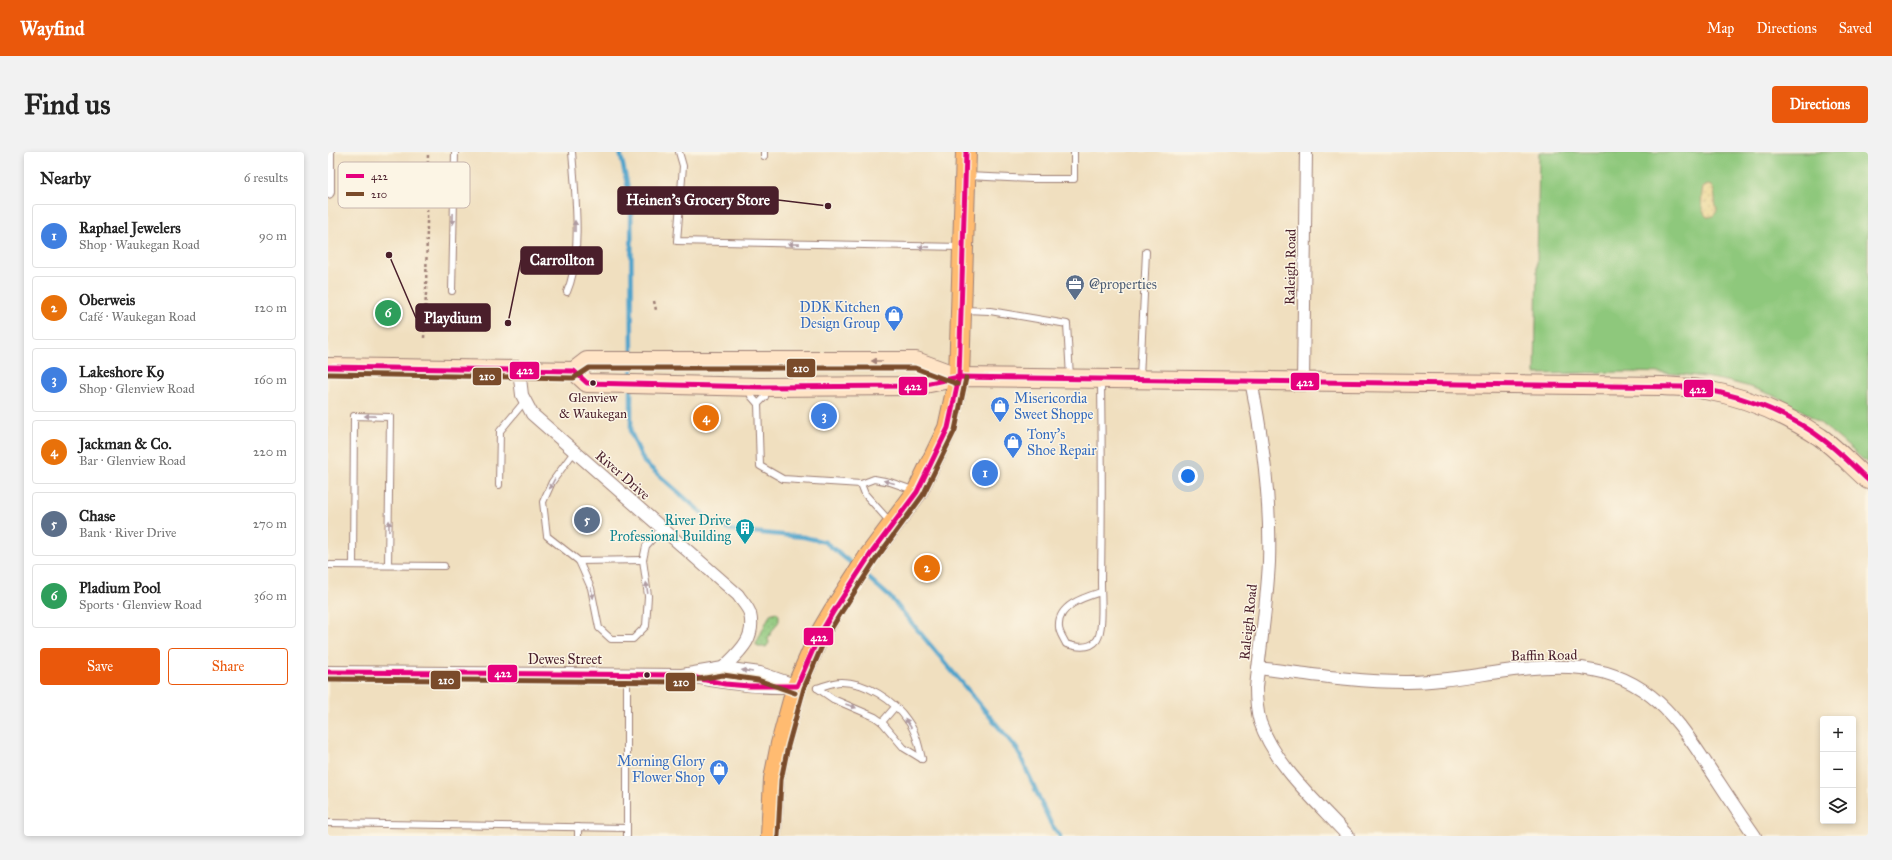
<!DOCTYPE html>
<meta charset="utf-8">
<style>
:root{--surface:#fff;--page:#f2f2f2;--text:#222;--muted:#767676;--line:#e0e0e0;--accent:#ea580c}
body{margin:0;font-family:"IM FELL Great Primer",serif;background:var(--page);color:var(--text)}
.controls{position:absolute;right:12px;bottom:12px;display:grid;overflow:hidden;border-radius:4px;box-shadow:0 2px 6px #0003}
.controls button{width:36px;height:36px;display:grid;place-items:center;padding:0;border:0;border-bottom:1px solid var(--line);background:var(--surface);color:var(--text);font:20px sans-serif}
.you{position:absolute;left:860px;top:324px;width:14px;height:14px;margin:-10px;border:3px solid #fff;border-radius:50%;background:#1a73e8;box-shadow:0 0 0 6px #1a73e833}
.badge{display:grid;place-items:center;width:26px;height:26px;border-radius:50%;background:var(--accent);color:#fff;font-size:13px;font-weight:700}
.pin{position:absolute;translate:-50% -50%;border:2px solid #fff;box-shadow:0 1px 4px #0006}
.list{margin:0;padding:0;list-style:none}
h2{display:flex;justify-content:space-between;align-items:center;height:52px;margin:0;padding:0 16px;font-size:17px}
h2 small{font-size:13px;font-weight:400;color:var(--muted)}
.list li{display:grid;grid-template-columns:26px 1fr auto;gap:12px;align-items:center;box-sizing:border-box;height:64px;margin:0 8px 8px;padding:0 8px;border:1px solid var(--line);border-radius:4px}
.list b{display:block;font-size:15px;white-space:nowrap}
.list p{margin:0;font-size:13px;white-space:nowrap;color:var(--muted)}
.list em{font-size:13px;font-style:normal;color:var(--muted)}
.actions{display:flex;gap:8px;padding:12px 16px}
.actions a{flex:1;padding:9px 0;border:1px solid var(--accent);border-radius:4px;text-align:center;font-size:14px;color:var(--accent)}
.actions .main{background:var(--accent);color:#fff}
.icon{flex:none;width:22px;height:22px;fill:none;stroke:currentColor;stroke-width:2;stroke-linecap:round;stroke-linejoin:round}
.map{position:relative;flex:none;width:1540px;height:684px;overflow:hidden;border-radius:4px}
header{display:flex;align-items:center;gap:24px;box-sizing:border-box;height:56px;padding:0 20px;background:var(--accent);color:#fff}
header strong{font-size:19px}
nav{display:flex;gap:22px;margin-inline-start:auto;font-size:14px}
.intro{display:flex;align-items:center;justify-content:space-between;box-sizing:border-box;height:96px;padding:0 24px}
h1{margin:0;font-size:28px}
.button{padding:10px 18px;border-radius:4px;background:var(--accent);color:#fff;font-size:14px;font-weight:700}
main{display:flex;gap:24px;padding:0 24px}
aside{flex:1;background:var(--surface);border-radius:4px;box-shadow:0 2px 6px #0003}
.map>svg:first-child{display:block}
.grass{fill:#8ec87c;stroke:#6c7454}
.sand{fill:url(#sand-dots);stroke:#9c7c64}
.garden{fill:url(#garden-dots);stroke:#6c7454}
.lines{fill:none;stroke-linecap:round;stroke-linejoin:round}
.stream{stroke:#50a3cb;stroke-width:4.5}
.service-casing{stroke:#9d7f75;stroke-width:8}
.minor-casing{stroke:#9d7f75;stroke-width:14}
.secondary-casing{stroke:#9d7f75;stroke-width:20}
.primary-casing{stroke:#9d7f75;stroke-width:22}
.path{stroke:#9d7f75;stroke-width:2.5;stroke-dasharray:3 3;stroke-linecap:butt}
.service{stroke:#fff;stroke-width:6}
.minor{stroke:#fff;stroke-width:12}
.secondary{stroke:#ffe4c6;stroke-width:18}
.primary{stroke:#ffbb71;stroke-width:20}
.bus-1-casing{stroke:#fcf5e5;stroke-width:8}
.bus-2-casing{stroke:#fcf5e5;stroke-width:8}
.bus-1{stroke:#e5007d;stroke-width:5}
.bus-2{stroke:#7a4b2a;stroke-width:5}
.oneway{fill:#ae9aa0}
.oneway2{fill:#a48278}
.bus-dot{fill:#4a1f2b;stroke:#fcf5e5;stroke-width:1.5}
.labels{text-anchor:middle;stroke-width:3;stroke-linejoin:round;paint-order:stroke}
.bus-label{font-size:13px;fill:#4a1f2b;stroke:#fcf5e5}
.street-label{font-size:14px;fill:#4a1f2b;stroke:#fcf5e5}
.service-label{font-size:14px;fill:#4e5e75;stroke:#fcf5e5;text-anchor:start}
.shop-label{font-size:14px;fill:#366cbe;stroke:#fcf5e5;text-anchor:end}
.culture-label{font-size:14px;fill:#0d838f;stroke:#fcf5e5;text-anchor:end}
.key{fill:#fcf5e5;stroke:#c7b5ad;stroke-width:1}
.key-label{font-size:11px;fill:#4a1f2b}
.leader{fill:none;stroke:#4a1f2b;stroke-width:1.5}
.callout-dot{fill:#4a1f2b;stroke:#fcf5e5;stroke-width:1.5}
.callout{fill:#4a1f2b;stroke:#4a1f2b;stroke-width:1.5}
.callout-label{font-size:15px;text-anchor:middle;font-weight:bold;fill:#fff}
.line-badge{stroke:#fcf5e5;stroke-width:1.5}
.badge-label{font-size:11px;text-anchor:middle;font-weight:bold;fill:#fff}
</style>
<header>
<strong>Wayfind</strong>
<nav><a>Map</a><a>Directions</a><a>Saved</a></nav>
</header>
<div class="intro"><h1>Find us</h1><a class="button">Directions</a></div>
<main>
<aside>
<h2>Nearby<small>6 results</small></h2>
<ul class="list">
<li><span class="badge" style="background:#3f7fe0">1</span><div><b>Raphael Jewelers</b><p>Shop · Waukegan Road</p></div><em>90 m</em></li>
<li><span class="badge" style="background:#e8710a">2</span><div><b>Oberweis</b><p>Café · Waukegan Road</p></div><em>120 m</em></li>
<li><span class="badge" style="background:#3f7fe0">3</span><div><b>Lakeshore K9</b><p>Shop · Glenview Road</p></div><em>160 m</em></li>
<li><span class="badge" style="background:#e8710a">4</span><div><b>Jackman &amp; Co.</b><p>Bar · Glenview Road</p></div><em>220 m</em></li>
<li><span class="badge" style="background:#5c6f8a">5</span><div><b>Chase</b><p>Bank · River Drive</p></div><em>270 m</em></li>
<li><span class="badge" style="background:#2e9e5b">6</span><div><b>Pladium Pool</b><p>Sports · Glenview Road</p></div><em>360 m</em></li>
</ul>
<div class="actions"><a class="main">Save</a><a>Share</a></div>
</aside>
<div class="map">
<svg width="1540" height="684" viewBox="0 0 1540 684">
<defs>
<pattern id="sand-dots" width="8" height="8" patternUnits="userSpaceOnUse"><rect width="8" height="8" fill="#eeda9e"/><path d="M2 2h.1M6 6h.1" fill="none" stroke="#cebb88" stroke-width="1.8" stroke-linecap="round"/></pattern>
<pattern id="garden-dots" width="8" height="8" patternUnits="userSpaceOnUse"><rect width="8" height="8" fill="#8ec87c"/><path d="M2 2h.1M6 6h.1" fill="none" stroke="#7cab6b" stroke-width="1.8" stroke-linecap="round"/></pattern>
</defs>
<rect width="100%" height="100%" fill="#fcf5e5"/>
<filter id="ink" filterUnits="userSpaceOnUse"><feTurbulence type="fractalNoise" baseFrequency=".025" numOctaves="2"/><feDisplacementMap in="SourceGraphic" scale="8" xChannelSelector="R" yChannelSelector="G"/><feConvolveMatrix kernelMatrix="1 2 1 2 8 2 1 2 1" color-interpolation-filters="sRGB"/></filter>
<filter id="wash" filterUnits="userSpaceOnUse"><feTurbulence type="fractalNoise" baseFrequency=".012" numOctaves="4" result="noise"/><feDisplacementMap in="SourceGraphic" scale="16" xChannelSelector="R" yChannelSelector="G"/><feGaussianBlur stdDeviation="0.9" result="paint"/><feColorMatrix in="noise" values="0 0 0 0 0 0 0 0 0 0 0 0 0 0 0 0 0 1.4 0 .05"/><feComposite in="paint" operator="in"/></filter>
<g filter="url(#wash)">
<rect width="100%" height="100%" fill="#f0dfbf"/>
<path class="grass" d="M1211,0H1540V312C1515,290 1491,267 1461,251C1385,211 1290,221 1207,222Z"/>
<path class="sand" d="M1379,33L1383,34C1388,39 1386,50 1389,58C1387,63 1385,65 1379,65C1372,59 1373,44 1375,35Z"/>
<polygon class="garden" points="448,460 451,463 451,469 440,486 441,491 438,495 430,495 428,492 442,462"/>
<g class="lines">
<g class="stream">
<polyline points="292,0 303,49 304,205"/>
<polyline points="303,229 304,213"/>
<polyline points="303,237 303,281 316,310 384,370 402,378 476,385 497,390 528,415"/>
<polyline points="535,421 563,446 689,597 723,672 732,684"/>
</g>
</g>
</g>
<g filter="url(#ink)">
<g class="lines">
<g class="service-casing">
<g id="service">
<polyline points="351,0 355,14 349,89 632,95"/>
<polyline points="436,0 436,4"/>
<polyline points="639,24 703,27 746,27 746,0"/>
<polyline points="124,139 127,0"/>
<path d="M239,140C255,103 247,39 244,0"/>
<polyline points="636,158 662,159 739,172 742,225"/>
<polyline points="812,226 818,100"/>
<polyline points="423,236 423,244 430,252 432,314 455,327 533,332 546,327 562,330 585,338"/>
<polyline points="430,252 437,245 437,236"/>
<polyline points="246,300 224,330 215,350 219,384 251,409 263,436 271,476 283,487 305,487 318,474 320,444 315,408 318,394 333,377"/>
<polyline points="533,332 537,342 563,371"/>
<polyline points="171,333 172,279 197,249"/>
<polyline points="251,409 315,408"/>
<polyline points="0,413 116,414"/>
<polyline points="25,413 26,264 62,265 60,413"/>
<path d="M773,440C757,445 729,453 731,475C731,481 736,487 738,492C748,495 762,498 769,488C776,478 773,443 773,430C774,363 774,296 773,229"/>
<path d="M489,536C496,534 505,530 513,530C538,530 566,548 580,569C588,580 591,594 594,607"/>
<polyline points="489,536 505,547 547,565 554,570 576,596 594,607"/>
<polyline points="554,570 567,555"/>
<polyline points="0,671 299,676"/>
<polyline points="250,684 250,675"/>
<polyline points="299,684 299,522"/>
</g>
</g>
<g class="minor-casing">
<g id="minor">
<polyline points="0,40 0,0"/>
<path d="M191,218L194,243L204,262L410,443C413,448 421,456 422,462C428,487 411,500 395,516"/>
<path d="M923,229C935,288 943,349 941,410C939,452 932,495 928,536C928,548 929,559 932,570C948,615 989,650 1020,684"/>
<polyline points="975,230 978,0"/>
<path d="M930,516C979,522 1028,530 1077,530C1158,531 1251,487 1323,544C1346,562 1362,587 1378,611C1394,635 1410,660 1427,684"/>
<polyline points="0,520 354,523 395,516 432,521 469,534"/>
<path d="M361,524C395,531 427,536 461,535"/>
</g>
</g>
<g class="secondary-casing">
<g id="secondary">
<polyline points="0,215 246,219 259,209 588,209 631,225"/>
<path d="M246,219L259,231L433,235L587,234L631,225L1335,234C1349,235 1364,235 1377,238C1419,245 1457,262 1492,285C1509,297 1524,314 1540,328"/>
</g>
</g>
<g class="primary-casing">
<polyline id="primary" points="443,684 446,627 453,592 469,534 491,484 505,460 542,403 589,340 620,276 631,225 638,0"/>
</g>
<g class="path">
<polyline points="326,149 328,158"/>
<polyline points="96,186 98,141 100,0"/>
</g>
<use href="#service" class="service"/>
<use href="#minor" class="minor"/>
<use href="#secondary" class="secondary"/>
<use href="#primary" class="primary"/>
<g class="bus-1-casing">
<g id="bus-1">
<path d="M0,215L246,219L259,231L433,235L587,234L631,225L1356,235C1405,239 1458,259 1497,289C1513,301 1526,315 1540,328"/>
<polyline points="0,520 354,523 397,532 421,534 469,534 491,484 505,460 542,403 589,340 620,276 631,225 638,0"/>
</g>
</g>
<g class="bus-2-casing">
<g id="bus-2">
<polyline points="0,222 246,226 261,216 587,216 629,232"/>
<polyline points="0,527 354,530 395,523 430,528 467,541"/>
<polyline points="450,684 453,628 460,594 476,536 497,487 511,464 548,407 595,343 627,278 638,226"/>
</g>
</g>
<use href="#bus-1" class="bus-1"/>
<use href="#bus-2" class="bus-2"/>
</g>
<defs><path id="oneway-solid" d="M-6-.8H1V-3.2L6.5 0L1 3.2V.8H-6Z"/></defs>
<g class="oneway">
<use href="#oneway-solid" transform="translate(125 67) rotate(91)"/>
<use href="#oneway-solid" transform="translate(247 74) rotate(-90)"/>
<use href="#oneway-solid" transform="translate(466 92) rotate(-179)"/>
<use href="#oneway-solid" transform="translate(596 95) rotate(-179)"/>
<use href="#oneway-solid" transform="translate(42 264) rotate(-179)"/>
<use href="#oneway-solid" transform="translate(561 330) rotate(-165)"/>
<use href="#oneway-solid" transform="translate(224 332) rotate(118)"/>
<use href="#oneway-solid" transform="translate(61 374) rotate(-89)"/>
<use href="#oneway-solid" transform="translate(319 436) rotate(-98)"/>
<use href="#oneway-solid" transform="translate(264 441) rotate(77)"/>
<use href="#oneway-solid" transform="translate(419 519) rotate(-171)"/>
<use href="#oneway-solid" transform="translate(523 554) rotate(20)"/>
<use href="#oneway-solid" transform="translate(580 571) rotate(-123)"/>
</g>
<use class="oneway2" href="#oneway-solid" transform="translate(549 209) rotate(180)"/>
</g>
<defs>
<g id="office-pin" transform="scale(1)"><path d="M0 17L-7.5 6A9.5 9.5 0 1 1 7.5 6Z" fill="#5c6f8a" stroke="#fcf5e5"/><path d="M-6-3h4V-5.5h4V-3h4V5H-6ZM-1-4.5V-3h2v-1.5ZM-6 0V1H6V0Z" fill="#fff"/></g>
<g id="shop-pin" transform="scale(1)"><path d="M0 17L-7.5 6A9.5 9.5 0 1 1 7.5 6Z" fill="#3f7fe0" stroke="#fcf5e5"/><path d="M-5-2.5h2.3a2.7 3.5 0 0 1 5.4 0H5L5.5 6h-11ZM-1.5-2.5h3a1.5 2.3 0 0 0-3 0Z" fill="#fff"/></g>
<g id="building-pin" transform="scale(1)"><path d="M0 17L-7.5 6A9.5 9.5 0 1 1 7.5 6Z" fill="#0f9aa8" stroke="#fcf5e5"/><path d="M-4-6H4V6H1V3H-1V6H-4ZM-2.5-4.3h1.7v1.8h-1.7ZM.8-4.3h1.7v1.8H.8ZM-2.5-1h1.7V.8h-1.7ZM.8-1h1.7V.8H.8Z" fill="#fff"/></g>
</defs>
<g fill-rule="evenodd">
<use href="#office-pin" x="747" y="132"/>
<use href="#shop-pin" x="566" y="163"/>
<use href="#shop-pin" x="672" y="254"/>
<use href="#shop-pin" x="685" y="290"/>
<use href="#building-pin" x="417" y="376"/>
<use href="#shop-pin" x="391" y="617"/>
</g>
<g class="bus-dot">
<circle cx="265" cy="231" r="3.5"/>
<circle cx="319" cy="523" r="3.5"/>
</g>
<g class="labels">
<g class="bus-label">
<text x="265" y="250">Glenview<tspan x="265" dy="16">&amp; Waukegan</tspan></text>
</g>
<g class="street-label">
<text transform="translate(962 115) rotate(-89)" y="5">Raleigh Road</text>
<text transform="translate(295 323) rotate(41)" y="5">River Drive</text>
<text transform="translate(920 470) rotate(-84)" y="5">Raleigh Road</text>
<text transform="translate(1216 503) rotate(-1)" y="5">Baffin Road</text>
<text x="237" y="512">Dewes Street</text>
</g>
<g class="service-label">
<text x="761" y="137">@properties</text>
</g>
<g class="shop-label">
<text x="552" y="160">DDK Kitchen<tspan x="552" dy="16">Design Group</tspan></text>
<text x="686" y="251" text-anchor="start">Misericordia<tspan x="686" dy="16">Sweet Shoppe</tspan></text>
<text x="699" y="287" text-anchor="start">Tony's<tspan x="699" dy="16">Shoe Repair</tspan></text>
<text x="377" y="614">Morning Glory<tspan x="377" dy="16">Flower Shop</tspan></text>
</g>
<g class="culture-label">
<text x="403" y="373">River Drive<tspan x="403" dy="16">Professional Building</tspan></text>
</g>
</g>
<rect x="10" y="10" width="132" height="46" rx="6" class="key"/>
<rect x="18" y="22" width="18" height="4" fill="#e5007d"/>
<rect x="18" y="40" width="18" height="4" fill="#7a4b2a"/>
<g class="key-label">
<text x="43" y="28">422</text>
<text x="43" y="46">210</text>
</g>
<path class="leader" d="M500 54L450 48M180 171L193 108M61 103L88 166"/>
<g class="callout-dot">
<circle cx="500" cy="54" r="4"/>
<circle cx="180" cy="171" r="4"/>
<circle cx="61" cy="103" r="4"/>
</g>
<g class="callout">
<rect x="290" y="35" width="160" height="27" rx="4"/>
<rect x="193" y="95" width="81" height="27" rx="4"/>
<rect x="88" y="152" width="74" height="27" rx="4"/>
</g>
<g class="callout-label">
<text x="370" y="53">Heinen's Grocery Store</text>
<text x="234" y="113">Carrollton</text>
<text x="125" y="171">Playdium</text>
</g>
<g class="line-badge">
<rect x="458" y="206" width="30" height="20" rx="4" fill="#7a4b2a"/>
<rect x="181" y="209" width="31" height="19" rx="4" fill="#e5007d"/>
<rect x="144" y="215" width="30" height="19" rx="4" fill="#7a4b2a"/>
<rect x="962" y="220" width="30" height="19" rx="4" fill="#e5007d"/>
<rect x="570" y="224" width="30" height="20" rx="4" fill="#e5007d"/>
<rect x="1355" y="227" width="31" height="19" rx="4" fill="#e5007d"/>
<rect x="475" y="475" width="31" height="19" rx="4" fill="#e5007d"/>
<rect x="159" y="512" width="31" height="19" rx="4" fill="#e5007d"/>
<rect x="102" y="518" width="31" height="20" rx="4" fill="#7a4b2a"/>
<rect x="337" y="520" width="31" height="20" rx="4" fill="#7a4b2a"/>
</g>
<g class="badge-label">
<text x="473" y="220">210</text>
<text x="197" y="222">422</text>
<text x="159" y="228">210</text>
<text x="977" y="234">422</text>
<text x="585" y="238">422</text>
<text x="1370" y="241">422</text>
<text x="491" y="489">422</text>
<text x="175" y="525">422</text>
<text x="118" y="532">210</text>
<text x="353" y="534">210</text>
</g>
</svg>
<div class="controls">
<button>+</button>
<button>−</button>
<button><svg class="icon" aria-label="layers" viewBox="0 0 24 24"><path d="M12 4l9 5-9 5-9-5zM3 14l9 5 9-5"/></svg></button>
</div>
<div class="you"></div>
<div class="pin badge" style="left:657px;top:321px;background:#3f7fe0">1</div>
<div class="pin badge" style="left:599px;top:416px;background:#e8710a">2</div>
<div class="pin badge" style="left:496px;top:264px;background:#3f7fe0">3</div>
<div class="pin badge" style="left:378px;top:266px;background:#e8710a">4</div>
<div class="pin badge" style="left:259px;top:368px;background:#5c6f8a">5</div>
<div class="pin badge" style="left:60px;top:161px;background:#2e9e5b">6</div>
</div>
</main>
